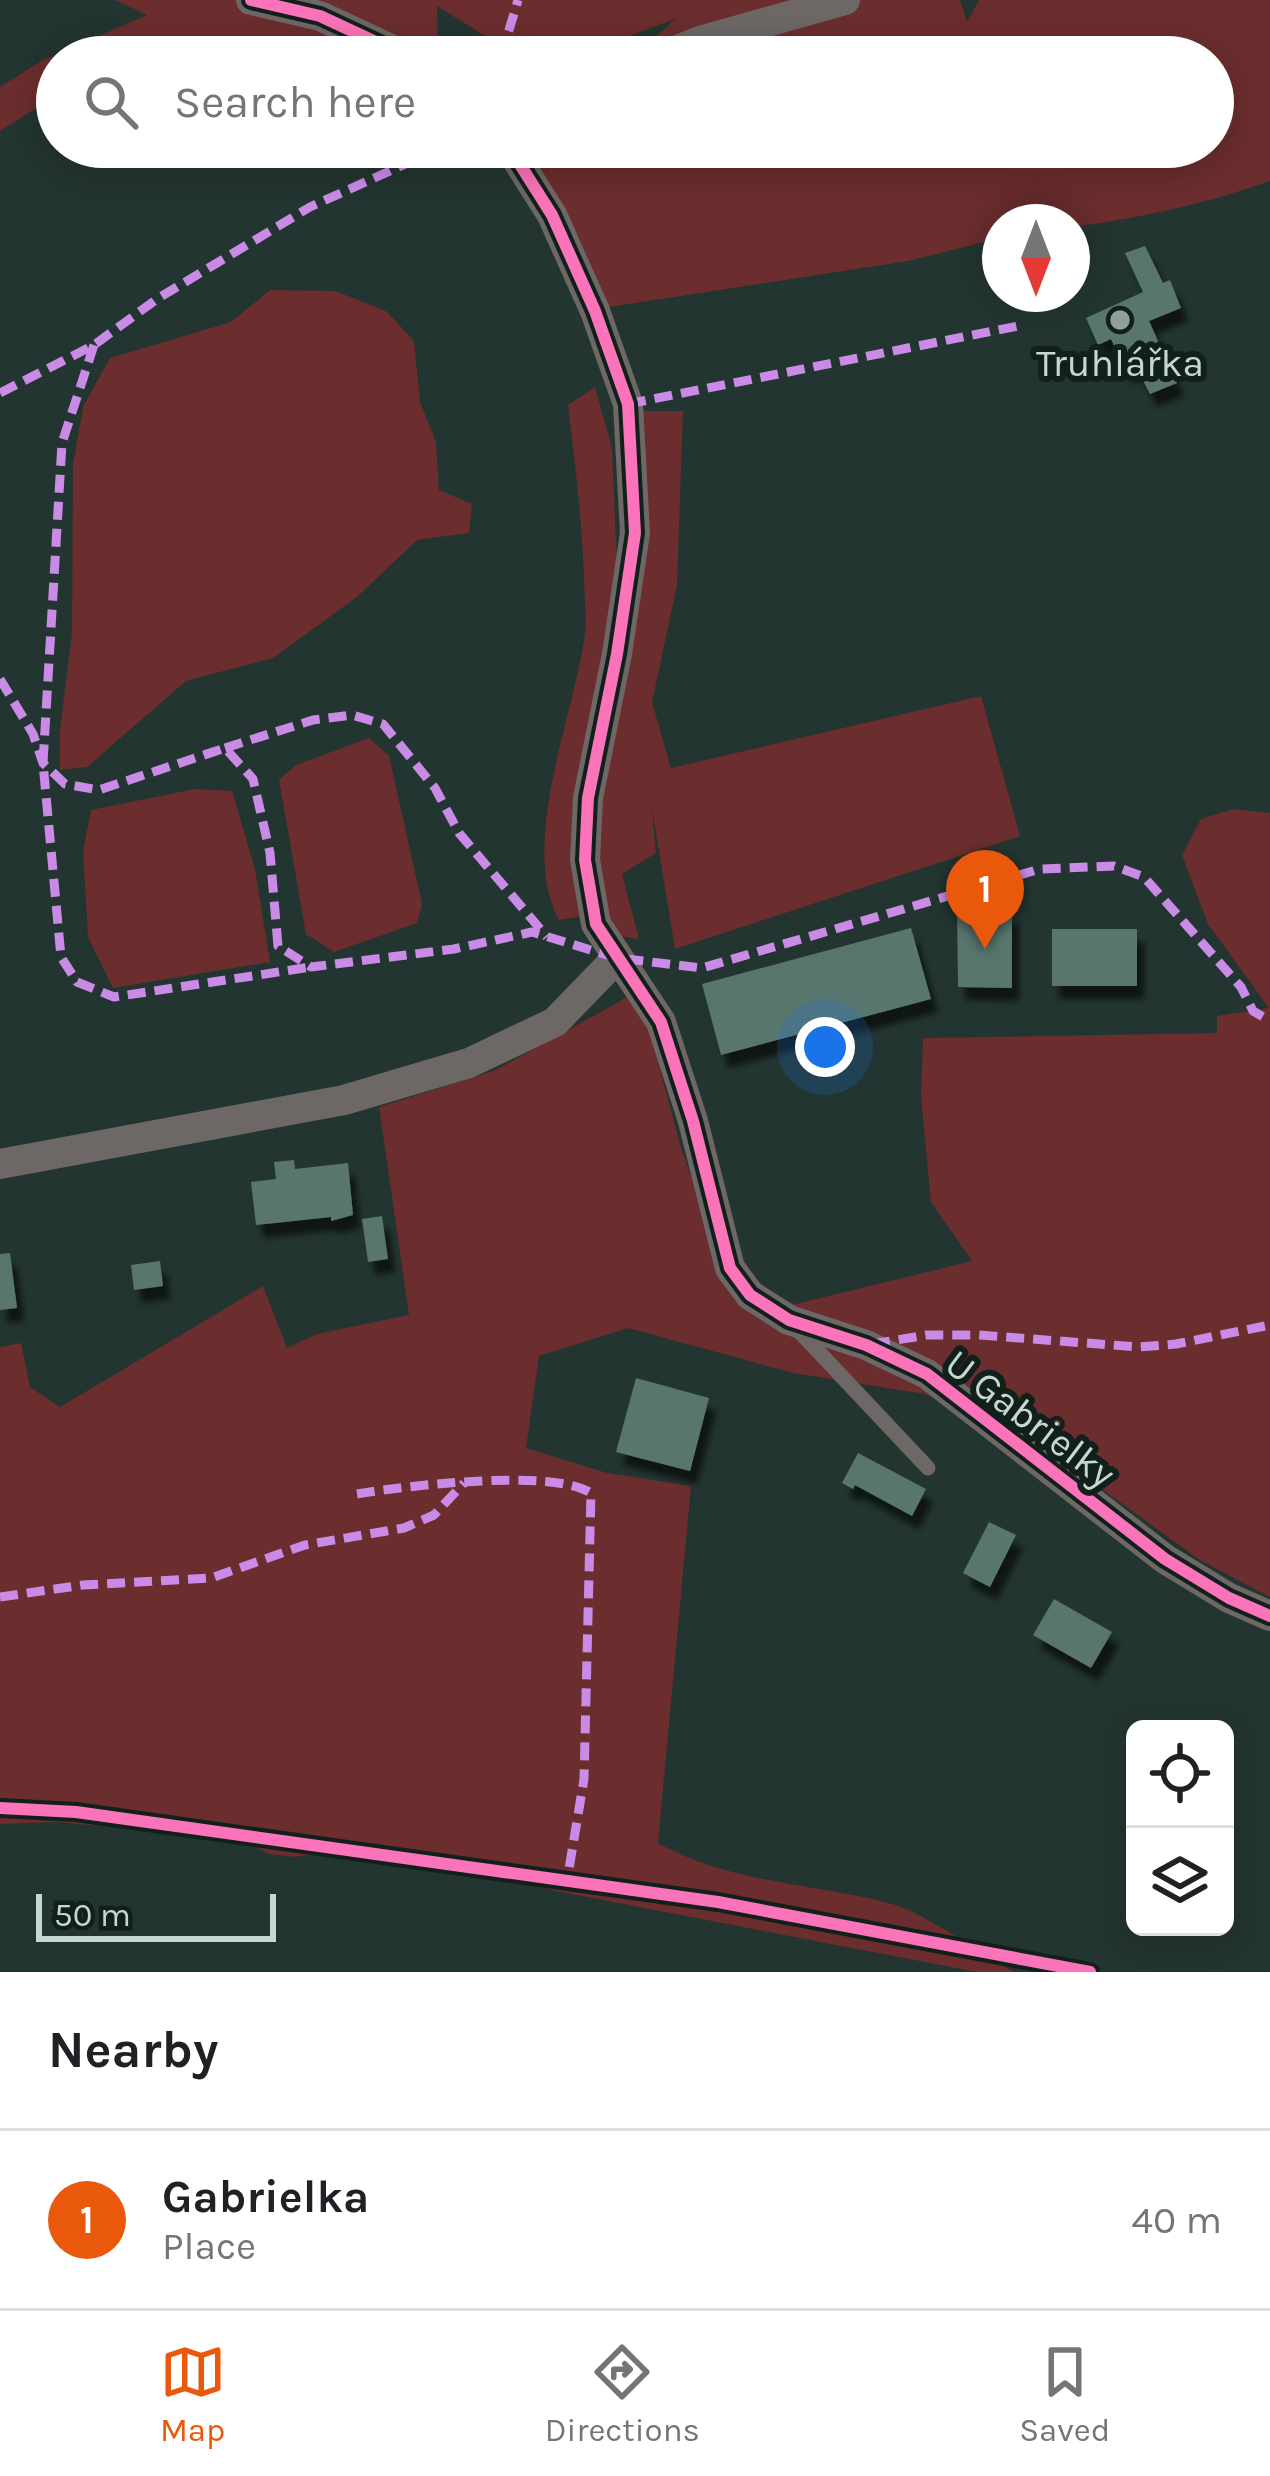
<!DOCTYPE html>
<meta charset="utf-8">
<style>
:root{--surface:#fff;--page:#f2f2f2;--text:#202124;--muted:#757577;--line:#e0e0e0;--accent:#ea580c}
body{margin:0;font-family:Karla,sans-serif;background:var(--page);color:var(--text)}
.controls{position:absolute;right:36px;bottom:36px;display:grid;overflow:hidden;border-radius:18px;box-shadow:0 6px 30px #0003}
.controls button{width:108px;height:108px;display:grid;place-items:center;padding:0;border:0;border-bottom:3px solid var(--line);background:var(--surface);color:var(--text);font:60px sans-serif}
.compass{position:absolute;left:982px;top:204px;width:108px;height:108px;border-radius:50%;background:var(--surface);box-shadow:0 6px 30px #0003;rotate:180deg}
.scale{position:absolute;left:36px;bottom:30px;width:240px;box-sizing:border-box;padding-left:12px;border:6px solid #c6d8d2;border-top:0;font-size:33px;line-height:42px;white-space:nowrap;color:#c6d8d2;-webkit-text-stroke:9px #12201c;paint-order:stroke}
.you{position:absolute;left:825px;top:1047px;width:42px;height:42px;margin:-30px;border:9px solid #fff;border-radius:50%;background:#1a73e8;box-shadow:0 0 0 18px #1a73e833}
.badge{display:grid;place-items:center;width:78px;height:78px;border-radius:50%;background:var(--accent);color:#fff;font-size:39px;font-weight:700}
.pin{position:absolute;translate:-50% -99px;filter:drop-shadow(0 3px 6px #0008)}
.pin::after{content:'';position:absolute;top:63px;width:42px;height:36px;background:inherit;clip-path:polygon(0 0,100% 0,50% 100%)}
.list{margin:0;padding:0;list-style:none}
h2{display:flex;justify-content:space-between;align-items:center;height:156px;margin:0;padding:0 48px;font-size:51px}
h2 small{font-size:39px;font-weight:400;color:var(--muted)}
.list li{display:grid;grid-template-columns:78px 1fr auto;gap:36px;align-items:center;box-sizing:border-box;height:180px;padding:0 48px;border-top:3px solid var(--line)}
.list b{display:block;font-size:45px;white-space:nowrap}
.list p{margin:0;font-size:39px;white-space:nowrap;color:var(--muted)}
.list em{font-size:39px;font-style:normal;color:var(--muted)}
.icon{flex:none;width:66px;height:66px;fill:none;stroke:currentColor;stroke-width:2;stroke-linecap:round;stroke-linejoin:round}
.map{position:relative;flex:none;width:1270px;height:1972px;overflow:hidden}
.search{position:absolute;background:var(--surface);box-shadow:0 6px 30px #0003;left:36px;right:36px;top:36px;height:132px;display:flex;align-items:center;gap:30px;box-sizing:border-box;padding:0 42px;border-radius:66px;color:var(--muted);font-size:45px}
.sheet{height:336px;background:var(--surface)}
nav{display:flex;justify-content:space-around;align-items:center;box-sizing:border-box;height:168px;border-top:3px solid var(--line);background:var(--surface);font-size:33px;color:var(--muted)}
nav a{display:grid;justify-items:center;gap:6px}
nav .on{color:var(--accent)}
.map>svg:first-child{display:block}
.green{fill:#6b2d2d}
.building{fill:#58766e;filter:url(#shadow)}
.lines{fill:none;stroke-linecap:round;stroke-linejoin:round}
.service{stroke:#6d6766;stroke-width:15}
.minor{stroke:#6d6766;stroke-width:30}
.quiet{stroke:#ca8be6;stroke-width:9;stroke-dasharray:18 9;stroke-linecap:butt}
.cycleway-casing{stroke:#12201c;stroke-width:20}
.cycleway{stroke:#fb73b8;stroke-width:12}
.poi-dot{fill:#8d9f99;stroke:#12201c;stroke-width:4.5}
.labels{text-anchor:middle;stroke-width:12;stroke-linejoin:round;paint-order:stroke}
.poi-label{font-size:39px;fill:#c6d8d2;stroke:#12201c}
.street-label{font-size:39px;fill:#c6d8d2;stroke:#12201c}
</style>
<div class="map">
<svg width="1270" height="1972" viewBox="0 0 1270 1972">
<defs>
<filter id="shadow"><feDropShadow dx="7" dy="13" stdDeviation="3" flood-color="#0009"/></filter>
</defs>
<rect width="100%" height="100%" fill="#233530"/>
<g class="green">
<path d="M115,0H960L967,22L979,0H1270V181C1205,204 1141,218 1072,227V222H1000V238L908,261L609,307L581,242L528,147H1213V57H634L675,19L596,48H504L437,6L438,39L427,57H335L157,44L124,57H57V95L0,131V87L43,60L147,15Z"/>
<polygon points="270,290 335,291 386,311 414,341 420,402 436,442 439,490 472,504 469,533 417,540 357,597 273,658 186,681 87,767 60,770 60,730 72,632 73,465 83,407 110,358 231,322"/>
<path d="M595,387L612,449L617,564L598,678L583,916L559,920C518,843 575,714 585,633C587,615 584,596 584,578C582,520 575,463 568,405Z"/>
<polygon points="643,411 683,411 677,585 652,702 671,768 981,696 1020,836 675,949 652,808 656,853 622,874 639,939 613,935 597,849"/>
<polygon points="369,738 389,756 422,904 417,923 334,952 306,934 279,780 296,765"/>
<polygon points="195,789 232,791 255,869 270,962 113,988 88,937 83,851 91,810"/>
<path d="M1233,809L1270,813V1597L1200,1560L1009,1422L925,1394L793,1373L628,1328L539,1356L526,1448L607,1473L691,1486L658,1843C732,1884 812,1883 892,1904C926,1914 981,1953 1014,1972H977L556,1891L429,1860L326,1852L295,1857L269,1854L239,1838L56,1822L0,1824V1347L21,1343L30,1387L60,1407L263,1286L287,1348L317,1334L409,1315L379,1107L494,1071L633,994L644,1010L681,1148L735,1295L796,1304L972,1261L931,1202L921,1096L923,1038L1217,1033V1016L1269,1008L1208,924L1182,855L1201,819Z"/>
</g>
<g class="building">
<polygon points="1145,246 1163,283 1170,280 1181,308 1149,321 1177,383 1150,394 1136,367 1126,371 1111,339 1098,345 1086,318 1143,292 1125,253"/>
<polygon points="957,910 1012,911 1012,988 958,987"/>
<polygon points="911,928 931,999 721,1055 702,984"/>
<rect x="1052" y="929" width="85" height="57"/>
<polygon points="294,1160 295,1169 348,1163 353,1215 331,1221 331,1217 256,1225 251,1182 276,1179 274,1162"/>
<polygon points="382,1216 388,1259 368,1262 362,1219"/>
<polygon points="10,1253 17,1308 0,1310 0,1254"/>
<polygon points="160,1261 163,1286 134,1290 131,1265"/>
<polygon points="636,1378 709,1398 690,1471 616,1452"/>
<polygon points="858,1453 926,1489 912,1516 855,1485 853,1489 842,1483"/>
<polygon points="989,1522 1016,1535 990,1587 963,1573"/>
<polygon points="1054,1599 1112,1632 1091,1668 1033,1635"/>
</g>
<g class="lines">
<polyline class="service" points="799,1331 928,1468"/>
<g class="minor">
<polyline points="251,0 320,16 408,57"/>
<polyline points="660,57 700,41 845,0"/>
<polyline points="509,147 552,215 595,311 628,404 635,533 617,654 588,798 585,860 596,924 661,1022 693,1121 730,1268 750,1295 789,1320 866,1345 927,1374 1165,1559 1229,1598 1270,1616"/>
<polyline points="0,1164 344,1100 469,1063 555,1022 617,958"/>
</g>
<g class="quiet">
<polyline points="501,57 518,0"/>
<polyline points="94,345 62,443 43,763 61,957 77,982 114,997 311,967"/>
<polyline points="0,393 94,345 157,299 310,207 443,147"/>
<polyline points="628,404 1018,326"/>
<polyline points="0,679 33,734 43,763 65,784 99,790 225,748 253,779 270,853 278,946 311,967 454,949 532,932 617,958 702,968 1040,869 1114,866 1144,877 1241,987 1253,1011 1270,1021"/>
<polyline points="225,748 313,720 352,715 383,724 435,788 459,833 547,937"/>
<polyline points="872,1344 927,1335 979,1335 1139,1347 1176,1344 1270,1325"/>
<path d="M357,1494C405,1486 553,1468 591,1493L584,1779L567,1881"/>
<polyline points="0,1597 83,1585 211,1578 305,1545 404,1528 434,1515 464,1483"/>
</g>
<g class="cycleway-casing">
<g id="cycleway">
<polyline points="251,0 320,16 408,57"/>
<polyline points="509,147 552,215 595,311 628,404 635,533 617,654 588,798 585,860 596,924 661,1022 693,1121 730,1268 750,1295 789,1320 866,1345 927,1374 1165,1559 1229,1598 1270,1616"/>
<polyline points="0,1808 76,1812 718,1902 1090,1972"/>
</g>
</g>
<use href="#cycleway" class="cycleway"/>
</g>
<circle class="poi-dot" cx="1120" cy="320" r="12"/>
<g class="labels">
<g class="poi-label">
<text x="1120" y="376">Truhlářka</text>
</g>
<g class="street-label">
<text transform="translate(1031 1418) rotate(37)" y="14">U Gabrielky</text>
</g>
</g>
</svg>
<div class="controls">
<button><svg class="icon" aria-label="locate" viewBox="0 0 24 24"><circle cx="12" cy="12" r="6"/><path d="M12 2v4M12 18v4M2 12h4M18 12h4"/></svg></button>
<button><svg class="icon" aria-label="layers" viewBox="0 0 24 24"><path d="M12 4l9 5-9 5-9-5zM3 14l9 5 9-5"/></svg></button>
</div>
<svg class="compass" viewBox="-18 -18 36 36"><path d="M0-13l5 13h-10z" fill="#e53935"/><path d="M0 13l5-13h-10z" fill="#757577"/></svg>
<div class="scale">50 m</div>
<div class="you"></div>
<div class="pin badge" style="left:985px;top:949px">1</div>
<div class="search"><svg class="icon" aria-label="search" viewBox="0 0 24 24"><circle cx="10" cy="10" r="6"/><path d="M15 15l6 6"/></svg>Search here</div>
</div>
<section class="sheet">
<h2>Nearby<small></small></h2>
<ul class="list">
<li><span class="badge">1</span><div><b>Gabrielka</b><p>Place</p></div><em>40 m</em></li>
</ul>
</section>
<nav>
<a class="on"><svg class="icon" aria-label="map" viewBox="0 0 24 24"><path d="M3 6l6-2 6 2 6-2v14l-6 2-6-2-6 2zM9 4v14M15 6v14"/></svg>Map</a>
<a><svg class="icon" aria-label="directions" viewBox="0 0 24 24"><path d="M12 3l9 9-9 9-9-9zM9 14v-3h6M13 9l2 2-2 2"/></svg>Directions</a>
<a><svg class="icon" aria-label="saved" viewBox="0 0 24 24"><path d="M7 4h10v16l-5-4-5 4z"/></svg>Saved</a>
</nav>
